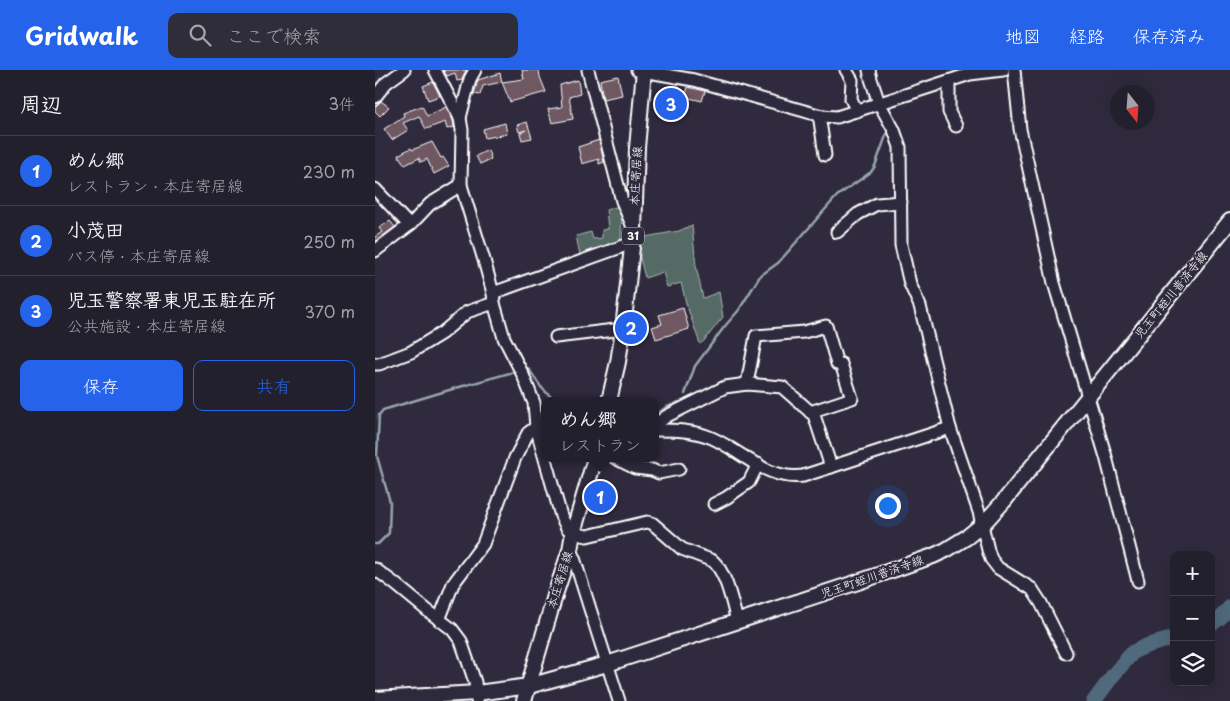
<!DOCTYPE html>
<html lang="ja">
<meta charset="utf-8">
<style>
:root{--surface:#23202e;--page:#2f2d3a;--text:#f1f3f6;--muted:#a3a3aa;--line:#403e4a;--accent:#2563eb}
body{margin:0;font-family:"Playpen Sans","Klee One",sans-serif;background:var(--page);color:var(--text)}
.controls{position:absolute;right:15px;bottom:15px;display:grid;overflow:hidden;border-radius:10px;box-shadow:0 5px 20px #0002}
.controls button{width:45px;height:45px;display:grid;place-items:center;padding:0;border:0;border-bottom:1px solid var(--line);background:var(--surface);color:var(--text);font:25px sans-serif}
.compass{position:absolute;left:735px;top:15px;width:45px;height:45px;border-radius:50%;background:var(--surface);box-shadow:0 5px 20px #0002;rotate:163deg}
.you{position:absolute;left:512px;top:435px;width:18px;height:18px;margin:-12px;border:4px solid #fff;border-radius:50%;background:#1a73e8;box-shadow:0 0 0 8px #1a73e833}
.badge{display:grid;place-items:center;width:32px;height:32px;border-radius:50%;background:var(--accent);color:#fff;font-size:16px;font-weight:700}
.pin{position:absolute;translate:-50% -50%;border:2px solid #fff;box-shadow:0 1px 5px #0006}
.popup{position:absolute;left:166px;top:327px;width:118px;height:65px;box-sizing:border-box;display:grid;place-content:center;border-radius:10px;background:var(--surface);filter:drop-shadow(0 1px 4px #0005);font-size:16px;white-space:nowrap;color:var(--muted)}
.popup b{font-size:19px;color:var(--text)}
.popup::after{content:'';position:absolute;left:50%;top:100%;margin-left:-10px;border:10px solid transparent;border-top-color:var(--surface)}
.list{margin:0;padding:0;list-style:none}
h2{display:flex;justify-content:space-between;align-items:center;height:65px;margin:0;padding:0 20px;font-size:21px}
h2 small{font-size:16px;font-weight:400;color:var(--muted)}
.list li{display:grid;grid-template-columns:32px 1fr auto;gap:15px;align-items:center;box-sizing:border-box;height:70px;padding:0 20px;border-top:1px solid var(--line)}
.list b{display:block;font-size:19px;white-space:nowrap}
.list p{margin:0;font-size:16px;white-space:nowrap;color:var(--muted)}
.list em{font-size:16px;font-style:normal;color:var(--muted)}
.actions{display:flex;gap:10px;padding:15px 20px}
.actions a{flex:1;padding:11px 0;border:1px solid var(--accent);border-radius:10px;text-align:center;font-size:18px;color:var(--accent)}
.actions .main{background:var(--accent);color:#fff}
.icon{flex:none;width:28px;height:28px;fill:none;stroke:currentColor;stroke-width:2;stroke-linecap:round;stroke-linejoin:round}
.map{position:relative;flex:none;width:855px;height:631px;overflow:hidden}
header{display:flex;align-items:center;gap:30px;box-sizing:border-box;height:70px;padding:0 25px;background:var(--accent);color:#fff}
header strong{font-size:24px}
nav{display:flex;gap:28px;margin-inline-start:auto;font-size:18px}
.search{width:350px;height:45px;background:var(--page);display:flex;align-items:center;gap:12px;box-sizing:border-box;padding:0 18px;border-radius:10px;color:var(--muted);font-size:19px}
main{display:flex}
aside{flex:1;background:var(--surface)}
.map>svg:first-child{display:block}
.green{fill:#576b65;stroke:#abb5b2}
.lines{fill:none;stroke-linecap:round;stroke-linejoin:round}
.stream{stroke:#97a5b0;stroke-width:2.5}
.river{stroke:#51697c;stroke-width:15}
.building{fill:#6f5862;stroke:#fff}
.minor-casing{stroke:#fff;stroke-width:15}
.major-casing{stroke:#fff;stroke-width:18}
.minor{stroke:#2f2a3d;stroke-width:11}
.major{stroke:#2f2a3d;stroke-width:14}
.labels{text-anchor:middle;stroke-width:4;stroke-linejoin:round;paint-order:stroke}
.shield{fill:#2f2a3d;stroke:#c1bfc5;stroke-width:1}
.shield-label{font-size:11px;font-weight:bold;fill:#fff}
.street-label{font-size:12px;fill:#fff;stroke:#2f2a3d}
</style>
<header>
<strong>Gridwalk</strong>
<div class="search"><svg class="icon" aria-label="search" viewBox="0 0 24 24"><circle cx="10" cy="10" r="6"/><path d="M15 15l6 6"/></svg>ここで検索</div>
<nav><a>地図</a><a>経路</a><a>保存済み</a></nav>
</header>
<main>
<aside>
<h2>周辺<small>3件</small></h2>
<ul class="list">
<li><span class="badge">1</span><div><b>めん郷</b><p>レストラン · 本庄寄居線</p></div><em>230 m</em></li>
<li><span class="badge">2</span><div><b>小茂田</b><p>バス停 · 本庄寄居線</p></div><em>250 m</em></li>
<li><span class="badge">3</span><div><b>児玉警察署東児玉駐在所</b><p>公共施設 · 本庄寄居線</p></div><em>370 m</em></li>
</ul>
<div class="actions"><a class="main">保存</a><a>共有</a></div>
</aside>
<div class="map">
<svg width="855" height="631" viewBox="0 0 855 631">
<rect width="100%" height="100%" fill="#2f2a3d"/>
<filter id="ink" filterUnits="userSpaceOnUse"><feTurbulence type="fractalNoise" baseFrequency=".02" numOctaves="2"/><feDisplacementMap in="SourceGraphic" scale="10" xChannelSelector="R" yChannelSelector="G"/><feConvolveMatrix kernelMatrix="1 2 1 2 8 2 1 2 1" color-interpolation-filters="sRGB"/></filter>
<g filter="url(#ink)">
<g class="green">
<polygon points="247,135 246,170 205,185 201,166 216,162 218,169 227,168 227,160 233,159 231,140"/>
<polygon points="317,155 321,196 328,228 344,222 348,247 329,271 325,274 311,233 306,213 292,217 288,202 270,208 263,180 264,168 304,161"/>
</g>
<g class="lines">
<g class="stream">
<polyline points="492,14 495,29"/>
<polyline points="148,299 153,298 166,317 180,331"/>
<polyline points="310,324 320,296 350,256 364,240 385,206 403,193 462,126 496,102 500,96 513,60 512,58"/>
<polyline points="280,345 290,338 304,332"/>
<polyline points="0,474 3,474 14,463 15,432 2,386 4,345 8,340 81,318 142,301"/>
<polyline points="844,549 855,545"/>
</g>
<g class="river">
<polyline points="836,554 844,549 855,537"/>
<polyline points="719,631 739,604 758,582 771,576 799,568"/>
</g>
</g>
<g class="building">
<polygon points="68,0 91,0 87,10 82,11 80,3 72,6"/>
<polygon points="147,0 164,0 165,7 171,22 135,32 127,12 149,9"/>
<polygon points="125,3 127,12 108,16 105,25 99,24 103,10"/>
<polygon points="243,6 247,25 228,29 225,10"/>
<polygon points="203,10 205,24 194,27 198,49 177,53 173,39 187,37 185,15"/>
<polygon points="58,12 65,26 53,30 48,16"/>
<polygon points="313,17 330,21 327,31 310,27"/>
<polygon points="6,31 14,37 5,46 0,41 0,37"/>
<polygon points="47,36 52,46 71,37 78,50 79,57 72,59 70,52 51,59 44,46 28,53 33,60 17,70 9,59 29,46 28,43"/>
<polygon points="152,52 157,68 147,70 145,63 151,60 144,62 142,55"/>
<polygon points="130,53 132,64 110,68 108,59"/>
<polygon points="224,70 229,92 224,94 224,89 207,94 203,77"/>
<polygon points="57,72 66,88 68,87 74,96 59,104 52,89 46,92 44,88 30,95 23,85 36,78 37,80"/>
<polygon points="113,80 116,89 105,94 101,86"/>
<polygon points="15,151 20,157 0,172 0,167 7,162 4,158"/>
<polygon points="308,238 314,259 281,269 277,257 287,254 284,245"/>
<polygon points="228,423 230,429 221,432 219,425"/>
</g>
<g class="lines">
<g class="minor-casing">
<g id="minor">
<polyline points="60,0 85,48"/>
<path d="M100,0L95,9L85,48L87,60L86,115L109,190L118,223L119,233L129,268L148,305L159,333L161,357L186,446L192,458L198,463L212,466L272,452L277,453L307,479L338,491C352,504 357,533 362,551"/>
<polyline points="213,0 247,131 258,157"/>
<polyline points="262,0 319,10 447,46 462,47 595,4 628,0"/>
<polyline points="471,0 477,10 476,29 482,41"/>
<polyline points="494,0 496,9 504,33 519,60 525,77 526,175 535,214 545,236 575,358 604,442 613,480 616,489 623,498 657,519 666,533 691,583"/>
<polyline points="639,0 645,59 679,213 731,387 763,511"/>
<polyline points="574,11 574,42 581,56"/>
<polyline points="0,27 11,13 29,0"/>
<polyline points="447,46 445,51 450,85"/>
<polyline points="0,119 34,155"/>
<polyline points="462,162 483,144 502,134 526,132"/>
<polyline points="0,181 37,153 55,134 86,115"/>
<polyline points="118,223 257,173"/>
<polyline points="181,267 248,259"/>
<polyline points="0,294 4,294 36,282 67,263 92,242 119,233"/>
<polyline points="372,314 381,266 429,262 451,256 462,294 466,294 477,328 435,342"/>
<polyline points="280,355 292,346 350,317 372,314 407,317 439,345 456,397"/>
<path d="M280,360C299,360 319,360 337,368C368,382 393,411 428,406L575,358"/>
<polyline points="240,388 260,398 277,400 284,403 304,399"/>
<polyline points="339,434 351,428 374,412 383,394"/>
<polyline points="195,480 199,488 244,631"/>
<polyline points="0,499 19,513 53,541 77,559 86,571 100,612 102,631"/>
<polyline points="64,550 78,514 108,474 140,388 153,363 161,357"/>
</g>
</g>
<g class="major-casing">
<g id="major">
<polyline points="234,331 243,292 248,259 259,159 262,78 269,0"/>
<polyline points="0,629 102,623 154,616 232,594 483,512 558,486 571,480 592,467 608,454 629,431 855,151"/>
<polyline points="149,631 181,522 195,480 198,463 220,388"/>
</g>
</g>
<use href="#minor" class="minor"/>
<use href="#major" class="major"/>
</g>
</g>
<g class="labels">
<rect class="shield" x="247" y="157.5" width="22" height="17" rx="4"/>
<g class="shield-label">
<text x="258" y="170">31</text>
</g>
<g class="street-label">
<text transform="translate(261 106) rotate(-87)" y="4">本庄寄居線</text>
<text transform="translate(796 225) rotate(-51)" y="4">児玉町蛭川普済寺線</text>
<text transform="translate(497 507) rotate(-19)" y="4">児玉町蛭川普済寺線</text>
<text transform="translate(185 510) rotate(-73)" y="4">本庄寄居線</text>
</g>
</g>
</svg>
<div class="controls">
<button>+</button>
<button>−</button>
<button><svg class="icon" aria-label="layers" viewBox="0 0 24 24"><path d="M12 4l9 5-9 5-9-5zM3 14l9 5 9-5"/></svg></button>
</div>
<svg class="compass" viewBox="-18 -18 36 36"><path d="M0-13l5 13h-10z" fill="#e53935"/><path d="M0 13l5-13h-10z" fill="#a3a3aa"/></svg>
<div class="you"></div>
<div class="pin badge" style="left:225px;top:427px">1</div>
<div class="popup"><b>めん郷</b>レストラン</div>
<div class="pin badge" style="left:256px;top:258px">2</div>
<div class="pin badge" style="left:296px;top:34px">3</div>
</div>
</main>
